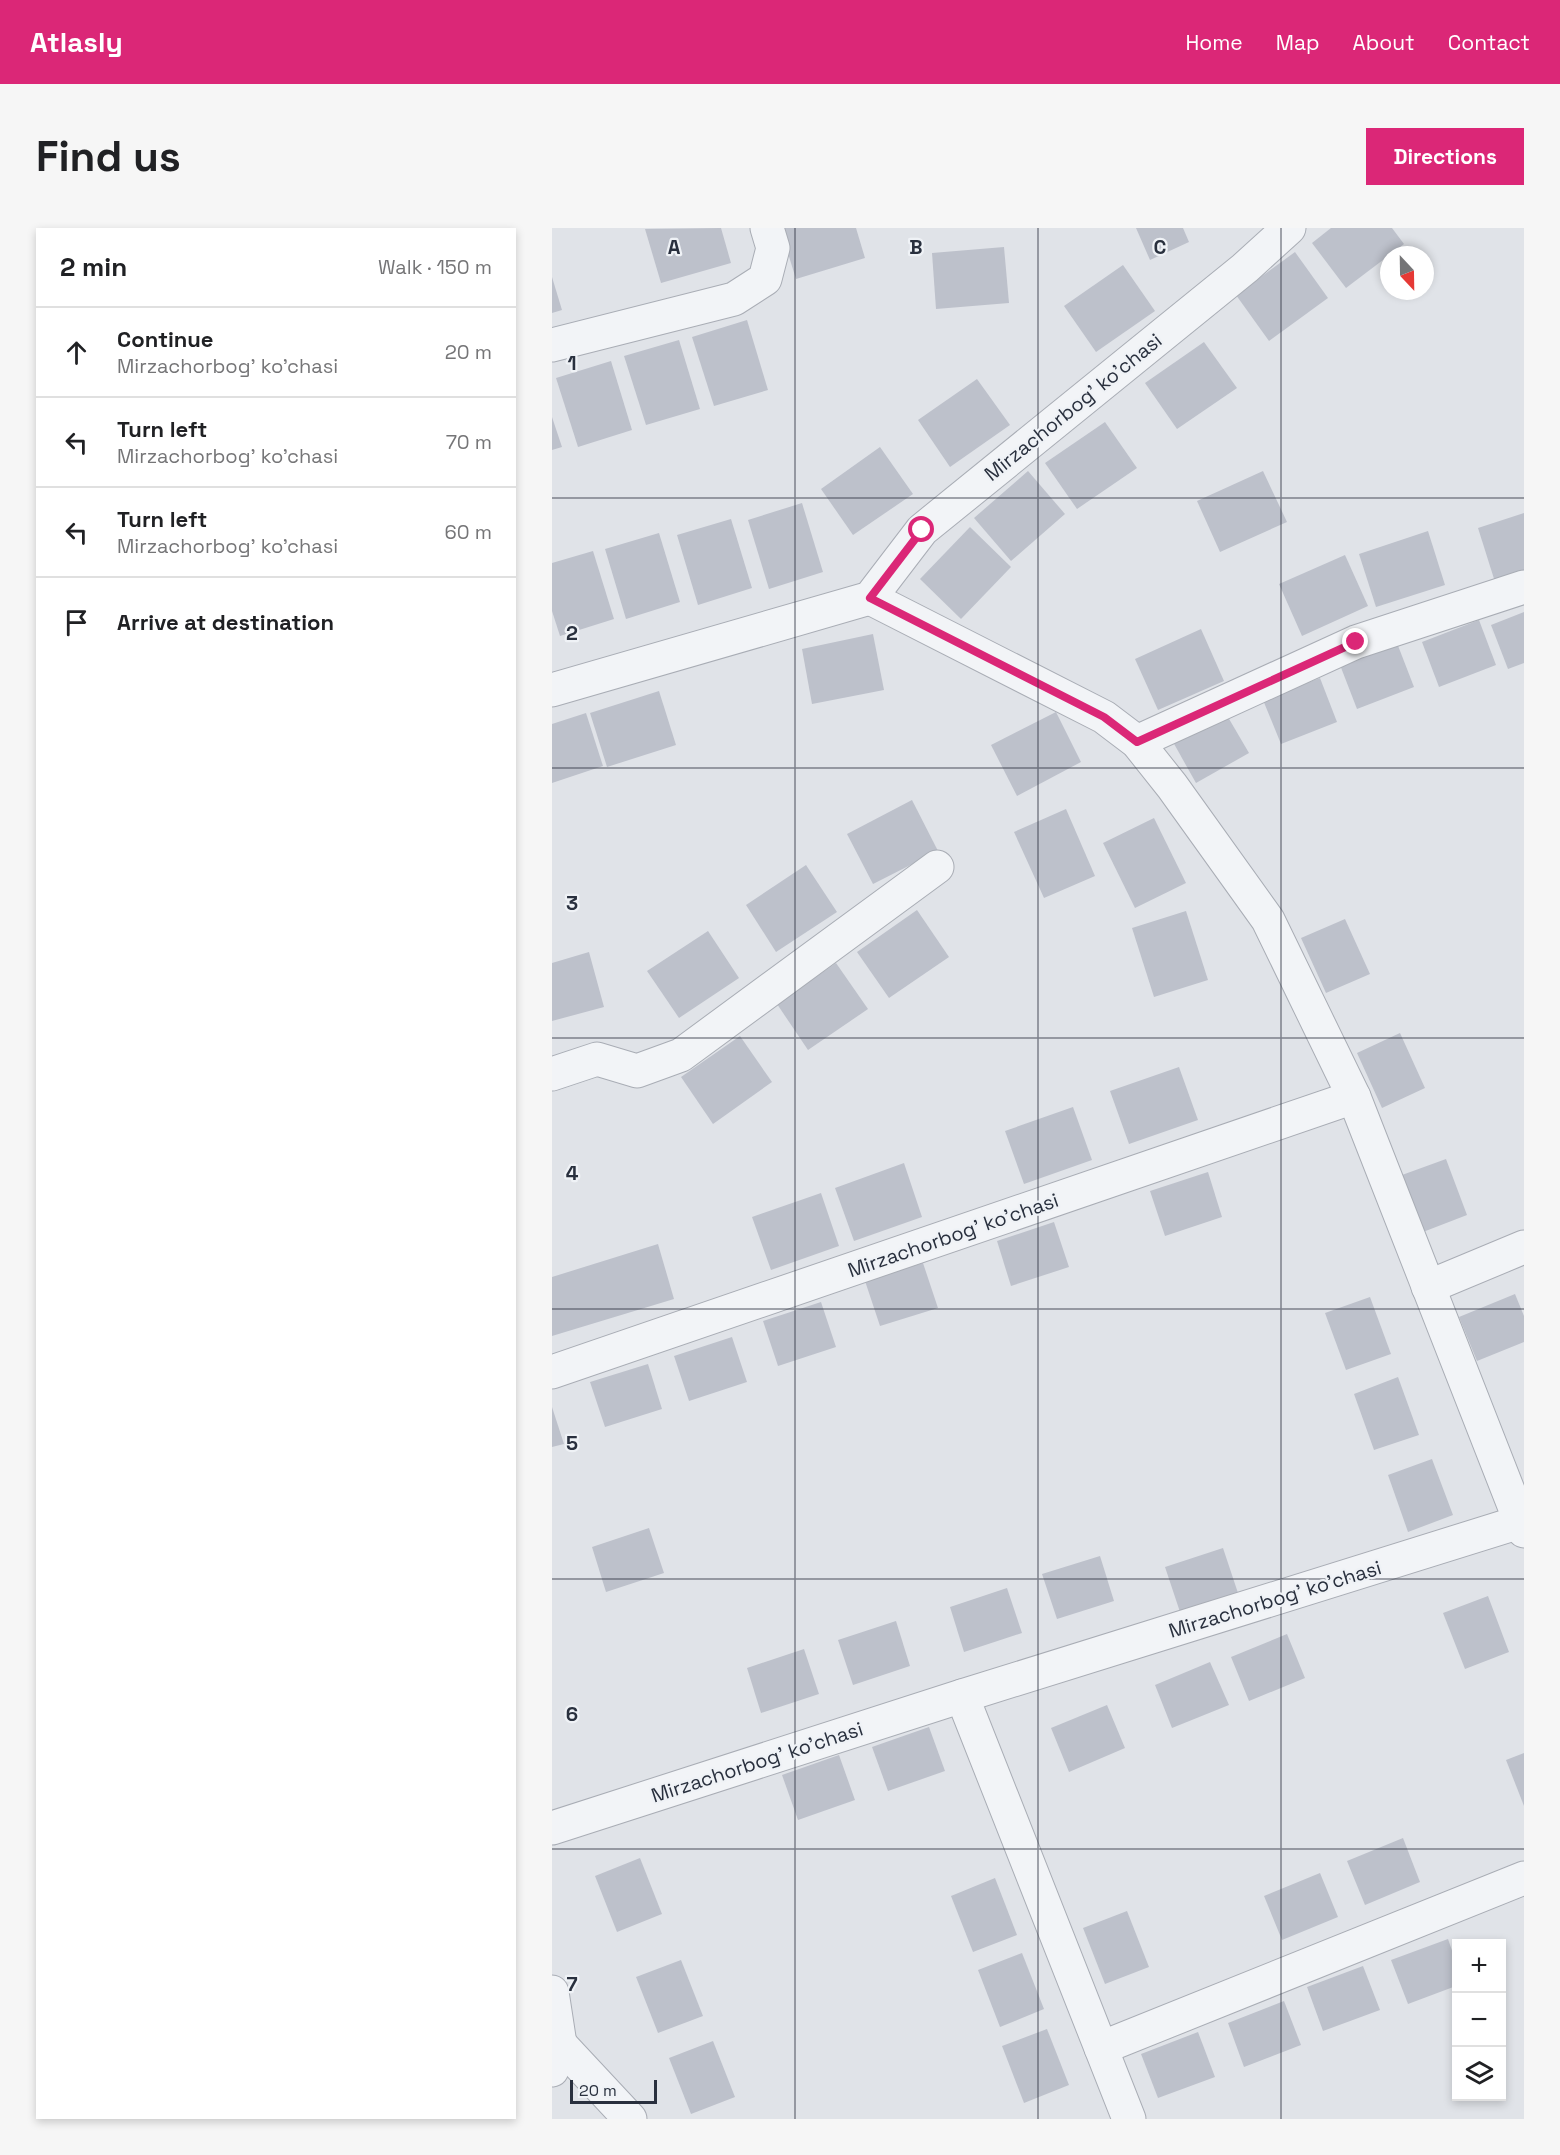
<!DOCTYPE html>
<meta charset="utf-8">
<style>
:root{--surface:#fff;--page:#f6f6f6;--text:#202124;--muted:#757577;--line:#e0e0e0;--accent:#db2777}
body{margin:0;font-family:"Space Grotesk",sans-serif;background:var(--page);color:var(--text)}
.controls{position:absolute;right:18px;bottom:18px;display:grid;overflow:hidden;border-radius:0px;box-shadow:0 3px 9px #0003}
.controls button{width:54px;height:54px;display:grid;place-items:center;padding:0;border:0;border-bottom:2px solid var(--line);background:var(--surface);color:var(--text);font:30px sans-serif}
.compass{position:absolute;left:828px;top:18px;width:54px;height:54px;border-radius:50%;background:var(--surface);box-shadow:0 3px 9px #0003;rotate:158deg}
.scale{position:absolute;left:18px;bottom:15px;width:87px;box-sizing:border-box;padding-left:6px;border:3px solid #29303e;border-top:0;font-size:16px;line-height:21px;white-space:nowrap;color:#29303e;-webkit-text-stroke:4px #eff2f6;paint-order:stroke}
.stop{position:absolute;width:18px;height:18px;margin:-14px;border:4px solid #db2777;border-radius:50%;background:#fff}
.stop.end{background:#db2777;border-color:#fff;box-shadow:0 2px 6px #0008}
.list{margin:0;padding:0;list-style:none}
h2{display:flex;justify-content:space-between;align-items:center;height:78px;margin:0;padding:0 24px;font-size:26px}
h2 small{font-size:20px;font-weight:400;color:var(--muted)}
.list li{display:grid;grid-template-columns:39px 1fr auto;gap:18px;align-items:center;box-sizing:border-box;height:90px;padding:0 24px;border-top:2px solid var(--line)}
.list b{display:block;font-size:22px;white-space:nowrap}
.list p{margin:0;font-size:20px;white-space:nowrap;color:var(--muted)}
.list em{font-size:20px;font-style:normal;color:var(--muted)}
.icon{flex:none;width:33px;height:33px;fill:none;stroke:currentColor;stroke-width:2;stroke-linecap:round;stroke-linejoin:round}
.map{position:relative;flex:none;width:972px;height:1891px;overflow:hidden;border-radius:0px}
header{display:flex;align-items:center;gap:36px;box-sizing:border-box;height:84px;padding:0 30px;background:var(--accent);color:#fff}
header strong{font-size:28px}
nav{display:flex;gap:33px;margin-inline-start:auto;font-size:21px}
.intro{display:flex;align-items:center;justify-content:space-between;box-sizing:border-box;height:144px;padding:0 36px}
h1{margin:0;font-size:42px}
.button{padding:15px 27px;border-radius:0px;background:var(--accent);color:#fff;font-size:21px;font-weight:700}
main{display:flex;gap:36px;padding:0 36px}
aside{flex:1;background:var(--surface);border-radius:0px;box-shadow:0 3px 9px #0003}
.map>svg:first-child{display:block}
.building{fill:#bdc1cb}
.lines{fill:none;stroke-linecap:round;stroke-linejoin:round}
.minor-casing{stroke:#a9adb5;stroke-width:35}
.minor{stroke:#f2f4f7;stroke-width:33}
.route{stroke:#db2777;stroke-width:8}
.grid{fill:none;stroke:#29303e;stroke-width:1.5;stroke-opacity:0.55}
.labels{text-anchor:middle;stroke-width:4.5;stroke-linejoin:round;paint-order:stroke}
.street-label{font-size:20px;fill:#29303e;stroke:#eff2f6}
.grid-label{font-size:20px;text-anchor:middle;font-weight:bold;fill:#29303e;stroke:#eff2f6;stroke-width:4.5;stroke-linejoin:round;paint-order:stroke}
</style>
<header>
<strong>Atlasly</strong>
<nav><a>Home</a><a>Map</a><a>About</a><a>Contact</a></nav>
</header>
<div class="intro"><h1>Find us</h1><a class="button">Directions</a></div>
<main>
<aside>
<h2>2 min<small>Walk · 150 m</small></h2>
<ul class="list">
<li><svg class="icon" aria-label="ahead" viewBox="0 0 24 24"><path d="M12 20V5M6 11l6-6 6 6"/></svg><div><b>Continue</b><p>Mirzachorbog' ko'chasi</p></div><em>20 m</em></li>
<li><svg class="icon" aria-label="left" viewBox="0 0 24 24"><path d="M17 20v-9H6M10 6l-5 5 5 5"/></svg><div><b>Turn left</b><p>Mirzachorbog' ko'chasi</p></div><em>70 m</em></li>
<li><svg class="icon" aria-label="left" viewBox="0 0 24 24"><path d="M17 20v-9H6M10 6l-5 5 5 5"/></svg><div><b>Turn left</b><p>Mirzachorbog' ko'chasi</p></div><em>60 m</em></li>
<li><svg class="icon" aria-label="arrive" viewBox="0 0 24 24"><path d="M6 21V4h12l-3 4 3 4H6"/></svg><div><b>Arrive at destination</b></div></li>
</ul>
</aside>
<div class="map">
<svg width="972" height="1891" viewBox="0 0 972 1891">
<rect width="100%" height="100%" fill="#e0e3e8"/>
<g class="building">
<polygon points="169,0 179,35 109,55 93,1"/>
<polygon points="228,0 304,0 313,30 244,51"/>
<polygon points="584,0 631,0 637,14 598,32"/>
<polygon points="779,0 840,0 852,16 794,60 760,15"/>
<polygon points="452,19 457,75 384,81 380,25"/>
<polygon points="743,24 776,70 717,113 684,67"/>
<polygon points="571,37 603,83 544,124 512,78"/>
<polygon points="0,49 10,82 0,85"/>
<polygon points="195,92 216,162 162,178 140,109"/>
<polygon points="127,112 148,181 94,197 72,128"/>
<polygon points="652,114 685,160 625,201 593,155"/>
<polygon points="59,133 80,202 26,219 4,150"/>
<polygon points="425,151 458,197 398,239 366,192"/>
<polygon points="0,189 10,219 0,222"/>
<polygon points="553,194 585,240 525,281 493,235"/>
<polygon points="328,219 361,266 301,307 269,261"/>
<polygon points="476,243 513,286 459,333 422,290"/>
<polygon points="711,243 735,294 668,324 645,273"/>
<polygon points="250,275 271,344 217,361 196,292"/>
<polygon points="972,285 972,345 943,354 926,300"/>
<polygon points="179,291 200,360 146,377 125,307"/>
<polygon points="418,299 459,339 409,391 368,351"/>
<polygon points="876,303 893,357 824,379 807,326"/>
<polygon points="107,305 128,374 74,391 53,321"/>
<polygon points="41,323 62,391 8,408 0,383 0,335"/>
<polygon points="793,327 816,378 750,408 727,356"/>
<polygon points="972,384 972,435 956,441 939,397"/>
<polygon points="927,392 944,437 887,459 870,414"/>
<polygon points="649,401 672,453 606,482 583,431"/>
<polygon points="321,406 332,462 260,476 250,421"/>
<polygon points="845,415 862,459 805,481 788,437"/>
<polygon points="768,450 785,494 729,516 711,472"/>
<polygon points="107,463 124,517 55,539 38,485"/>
<polygon points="504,484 529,534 465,568 439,517"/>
<polygon points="673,484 697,525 644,555 621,514"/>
<polygon points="34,485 51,538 0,555 0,496"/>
<polygon points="360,572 386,623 321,656 295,606"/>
<polygon points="514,581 543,648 492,670 462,604"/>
<polygon points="602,590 634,655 583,680 551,615"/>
<polygon points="254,637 285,684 224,724 194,677"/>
<polygon points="365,682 397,729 337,770 305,724"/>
<polygon points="634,683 656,752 602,769 580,700"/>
<polygon points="793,691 818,746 774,765 749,710"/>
<polygon points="156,703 187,750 127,790 95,743"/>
<polygon points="37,724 52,779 0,793 0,735"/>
<polygon points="284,735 316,781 256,822 225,776"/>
<polygon points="848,805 873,860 830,880 805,825"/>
<polygon points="188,808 220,854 161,896 129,849"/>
<polygon points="627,839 646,892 577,916 558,863"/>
<polygon points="521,879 540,932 472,956 453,903"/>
<polygon points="894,931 915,987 871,1004 850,947"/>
<polygon points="352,935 370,989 302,1013 283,960"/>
<polygon points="656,944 670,989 613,1008 598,963"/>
<polygon points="269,965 287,1018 219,1042 200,989"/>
<polygon points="502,994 517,1039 459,1058 445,1013"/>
<polygon points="106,1016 122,1071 0,1108 0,1049"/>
<polygon points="371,1035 386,1080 328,1098 313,1053"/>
<polygon points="963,1066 972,1088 972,1114 925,1133 907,1089"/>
<polygon points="818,1069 839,1126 794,1142 773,1085"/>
<polygon points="269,1074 284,1119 226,1138 211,1093"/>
<polygon points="180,1109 195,1154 137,1173 122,1128"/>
<polygon points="96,1136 110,1181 53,1199 38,1154"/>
<polygon points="846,1149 867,1207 822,1222 802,1166"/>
<polygon points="0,1179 12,1216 0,1219"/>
<polygon points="880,1231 901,1287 856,1304 836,1247"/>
<polygon points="97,1300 112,1345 54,1364 40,1319"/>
<polygon points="671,1320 686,1365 628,1384 613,1339"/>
<polygon points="548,1328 562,1373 505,1391 490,1346"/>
<polygon points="455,1360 470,1405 412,1424 398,1379"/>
<polygon points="936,1368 957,1424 913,1441 891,1385"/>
<polygon points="344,1393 358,1438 301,1457 286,1412"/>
<polygon points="735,1406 753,1450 697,1473 679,1429"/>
<polygon points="252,1421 267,1466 209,1485 195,1440"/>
<polygon points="658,1434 677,1477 620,1500 603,1457"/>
<polygon points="555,1477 573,1520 517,1544 499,1500"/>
<polygon points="377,1499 393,1543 336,1563 320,1519"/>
<polygon points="972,1525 972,1578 954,1532"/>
<polygon points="287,1527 303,1572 246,1592 230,1547"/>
<polygon points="851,1610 868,1654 813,1677 795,1633"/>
<polygon points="88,1630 110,1686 65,1704 43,1648"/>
<polygon points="768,1645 786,1689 730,1712 712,1668"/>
<polygon points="443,1650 465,1707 421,1724 399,1668"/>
<polygon points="575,1683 597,1739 553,1756 531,1700"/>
<polygon points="896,1711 904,1734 904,1758 856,1776 839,1732"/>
<polygon points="470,1725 492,1781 448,1799 426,1742"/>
<polygon points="129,1732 151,1788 106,1805 84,1749"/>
<polygon points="811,1738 828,1782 771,1803 755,1759"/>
<polygon points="732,1773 749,1817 692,1839 676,1795"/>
<polygon points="495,1801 517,1857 472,1875 450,1818"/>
<polygon points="646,1804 663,1849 606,1870 589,1826"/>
<polygon points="161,1813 183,1869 139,1886 117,1830"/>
</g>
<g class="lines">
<g class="minor-casing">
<g id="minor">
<polyline points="0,117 182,71 213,51 221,20 215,0"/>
<polyline points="318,370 552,489 585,514 620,558 716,692 802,869 972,1303"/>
<polyline points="0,462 318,370 370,302 693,40 737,0"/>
<polyline points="585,514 804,414 972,359"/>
<polyline points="0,846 45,831 85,843 129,827 385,639"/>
<polyline points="876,1059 972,1019"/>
<polyline points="0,1144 802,869"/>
<polyline points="410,1468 577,1891"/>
<polyline points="0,1600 410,1468 968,1294"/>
<polyline points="0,1764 8,1816 0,1842"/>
<polyline points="8,1816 78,1891"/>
<polyline points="549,1820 972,1650"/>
</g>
</g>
<use href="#minor" class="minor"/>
</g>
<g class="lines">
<polyline class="route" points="370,302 318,370 552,489 585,514 804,414"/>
</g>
<path class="grid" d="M243,0V1891M486,0V1891M729,0V1891M0,270H972M0,540H972M0,810H972M0,1081H972M0,1351H972M0,1621H972"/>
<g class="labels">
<g class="street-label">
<text transform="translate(521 179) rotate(-39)" y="7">Mirzachorbog' ko'chasi</text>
<text transform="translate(401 1007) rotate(-19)" y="7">Mirzachorbog' ko'chasi</text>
<text transform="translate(723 1371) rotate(-17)" y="7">Mirzachorbog' ko'chasi</text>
<text transform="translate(205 1534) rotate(-18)" y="7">Mirzachorbog' ko'chasi</text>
</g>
</g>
<g class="grid-label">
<text x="122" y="26">A</text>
<text x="364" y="26">B</text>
<text x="608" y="26">C</text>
<text x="20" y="142">1</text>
<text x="20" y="412">2</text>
<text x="20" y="682">3</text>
<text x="20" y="952">4</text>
<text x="20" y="1222">5</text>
<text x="20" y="1493">6</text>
<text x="20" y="1763">7</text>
</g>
</svg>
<div class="controls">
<button>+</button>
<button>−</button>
<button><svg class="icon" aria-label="layers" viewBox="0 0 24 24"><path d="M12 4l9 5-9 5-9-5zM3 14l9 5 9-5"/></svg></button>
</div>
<svg class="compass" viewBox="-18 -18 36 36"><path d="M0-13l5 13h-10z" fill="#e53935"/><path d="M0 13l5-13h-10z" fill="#757577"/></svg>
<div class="scale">20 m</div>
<div class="stop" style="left:370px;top:302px"></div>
<div class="stop end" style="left:804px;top:414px"></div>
</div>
</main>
